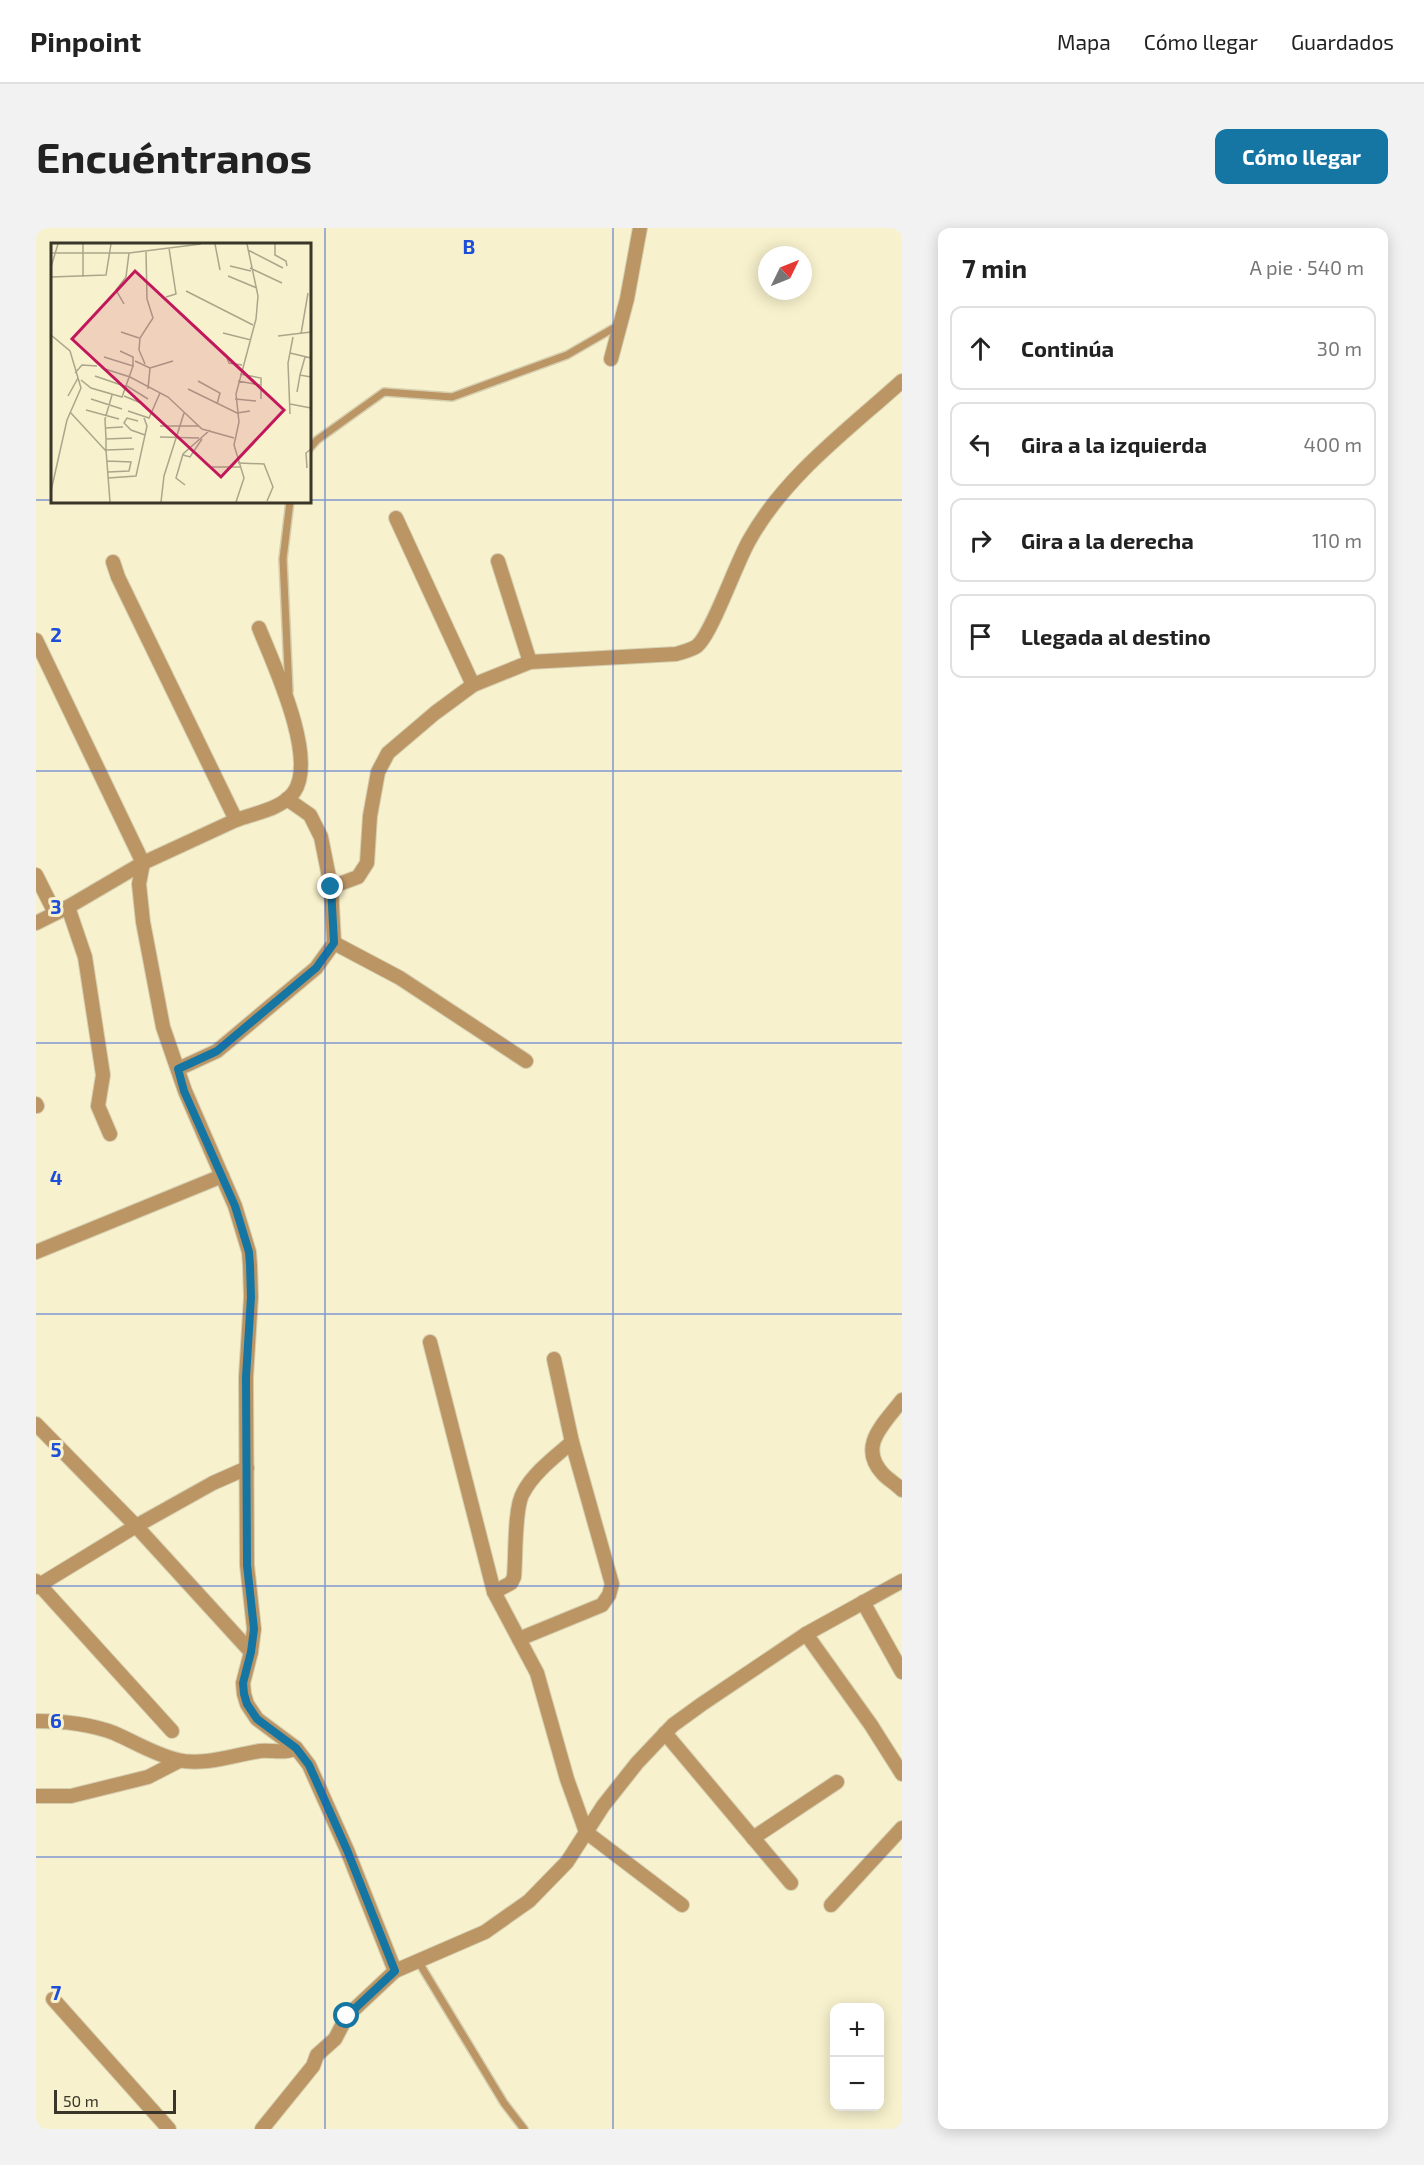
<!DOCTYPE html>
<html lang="es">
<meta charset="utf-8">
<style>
:root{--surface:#fff;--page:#f2f2f2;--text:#222;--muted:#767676;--line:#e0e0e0;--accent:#1676a3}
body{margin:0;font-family:"Exo 2",sans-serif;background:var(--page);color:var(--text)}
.controls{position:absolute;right:18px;bottom:18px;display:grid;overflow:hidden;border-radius:12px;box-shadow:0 3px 15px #0003}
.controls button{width:54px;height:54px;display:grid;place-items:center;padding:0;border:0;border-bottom:2px solid var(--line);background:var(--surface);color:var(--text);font:30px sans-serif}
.compass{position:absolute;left:722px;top:18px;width:54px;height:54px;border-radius:50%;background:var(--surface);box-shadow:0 3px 15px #0003;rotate:47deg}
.scale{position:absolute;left:18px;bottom:15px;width:122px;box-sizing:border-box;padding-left:6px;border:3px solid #393629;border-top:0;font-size:16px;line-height:21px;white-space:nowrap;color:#393629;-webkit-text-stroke:4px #f7f1cd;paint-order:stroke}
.stop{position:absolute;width:18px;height:18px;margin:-14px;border:4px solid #1676a3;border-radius:50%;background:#fff}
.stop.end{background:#1676a3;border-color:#fff;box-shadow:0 2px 6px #0008}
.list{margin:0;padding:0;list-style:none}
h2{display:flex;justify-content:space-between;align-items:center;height:78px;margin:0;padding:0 24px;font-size:26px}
h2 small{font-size:20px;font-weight:400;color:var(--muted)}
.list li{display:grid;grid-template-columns:39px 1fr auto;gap:18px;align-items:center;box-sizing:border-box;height:84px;margin:0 12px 12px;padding:0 12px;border:2px solid var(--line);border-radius:12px}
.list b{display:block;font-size:22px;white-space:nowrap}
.list em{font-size:20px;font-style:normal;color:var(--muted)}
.icon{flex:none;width:33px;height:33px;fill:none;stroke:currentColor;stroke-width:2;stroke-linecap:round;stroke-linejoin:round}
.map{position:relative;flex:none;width:866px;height:1901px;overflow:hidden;border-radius:12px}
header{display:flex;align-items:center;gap:36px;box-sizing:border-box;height:84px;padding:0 30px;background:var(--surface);border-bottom:2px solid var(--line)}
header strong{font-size:28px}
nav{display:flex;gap:33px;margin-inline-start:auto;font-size:21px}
.intro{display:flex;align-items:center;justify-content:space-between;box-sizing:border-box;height:144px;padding:0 36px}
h1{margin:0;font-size:42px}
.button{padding:15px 27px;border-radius:12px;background:var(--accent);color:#fff;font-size:21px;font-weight:700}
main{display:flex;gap:36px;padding:0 36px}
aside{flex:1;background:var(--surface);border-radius:12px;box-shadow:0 3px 15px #0003}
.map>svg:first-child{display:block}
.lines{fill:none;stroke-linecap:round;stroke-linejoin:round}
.lane-casing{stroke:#d5cfaf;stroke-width:10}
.street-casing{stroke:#d5cfaf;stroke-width:16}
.lane{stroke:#bc9565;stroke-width:7}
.street{stroke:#bc9565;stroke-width:14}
.route{stroke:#1676a3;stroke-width:8}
.grid{fill:none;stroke:#1d4ed8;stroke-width:1.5;stroke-opacity:0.55}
.inset-road{fill:none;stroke:#aba68b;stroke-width:1.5}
.view{fill:#c2185b;fill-opacity:0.15;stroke:#c2185b;stroke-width:3}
.inset-edge{fill:none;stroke:#393629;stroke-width:3}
.grid-label{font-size:20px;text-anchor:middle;font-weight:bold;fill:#1d4ed8;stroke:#f7f1cd;stroke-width:6;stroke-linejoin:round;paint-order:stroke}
</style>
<header>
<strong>Pinpoint</strong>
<nav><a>Mapa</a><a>Cómo llegar</a><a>Guardados</a></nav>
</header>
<div class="intro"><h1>Encuéntranos</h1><a class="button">Cómo llegar</a></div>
<main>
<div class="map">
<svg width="866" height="1901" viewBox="0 0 866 1901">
<rect width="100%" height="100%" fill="#f7f1cd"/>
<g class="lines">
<g class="lane-casing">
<g id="lane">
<polyline points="273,221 281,212 348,164 416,169 531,127 583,97"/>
<polyline points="253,463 247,331 254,273"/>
<polyline points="382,1733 468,1875 488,1901"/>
</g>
</g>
<g class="street-casing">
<g id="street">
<polyline points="575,131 591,71 604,0"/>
<polyline points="360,290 437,457"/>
<polyline points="462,333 494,434"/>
<path d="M77,334L82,349L200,592C219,585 246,581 258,564C282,530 237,435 223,400"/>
<polyline points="0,412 107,635 103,656 107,694 127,799 149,863 199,978 213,1024 214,1037 215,1069 210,1149 211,1337 218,1401 215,1424 207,1455 208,1466 211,1476 221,1491 260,1520 273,1537 311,1622 359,1743"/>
<polyline points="0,647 19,685"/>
<path d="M295,659L322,649L331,635L334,588L342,544L352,525L399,485L437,457L494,434L640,426C646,424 656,422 661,418C676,406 701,332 714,311C750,247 812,202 866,153"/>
<polyline points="32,679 49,729 67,847 62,878 74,906"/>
<polyline points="0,695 32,679 107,635 200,592"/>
<polyline points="298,715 364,750 490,833"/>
<polyline points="142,841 181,823 280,740 298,715 295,659 285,609 274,587 251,571"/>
<polyline points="0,876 1,878"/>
<polyline points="0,1024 186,948"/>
<polyline points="394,1114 458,1364 501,1445 531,1551 550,1604 646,1677"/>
<path d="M866,1172C848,1196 821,1218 847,1246C853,1252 860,1256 866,1262"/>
<polyline points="0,1196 100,1298 215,1424"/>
<polyline points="0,1353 136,1503"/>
<polyline points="0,1359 100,1298 177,1255 211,1240"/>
<path d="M458,1364L475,1355L478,1349C480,1329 478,1280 487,1265C497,1245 520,1228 536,1214"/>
<polyline points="827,1374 866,1444"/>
<polyline points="770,1406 835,1497 866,1546"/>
<polyline points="483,1411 566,1377 573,1367 576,1356 536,1214 518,1131"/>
<path d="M0,1493C25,1493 54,1496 78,1505C99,1514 119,1527 142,1532C168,1538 198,1527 224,1523C236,1522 250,1526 260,1520"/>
<polyline points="629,1505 755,1655"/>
<polyline points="0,1568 35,1568 112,1549 143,1533"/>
<polyline points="717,1610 801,1554"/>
<polyline points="795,1677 866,1600"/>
<polyline points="17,1771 133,1901"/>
<polyline points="226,1901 277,1838 281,1827 299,1811 311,1788 359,1743 449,1704 493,1673 531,1634 567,1578 601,1535 637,1497 666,1476 770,1406 866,1353"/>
</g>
</g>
<use href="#lane" class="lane"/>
<use href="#street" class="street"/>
</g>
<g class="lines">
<polyline class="route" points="295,659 298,715 280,740 181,823 142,841 148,863 199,978 213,1024 214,1037 215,1069 210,1149 211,1337 218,1401 215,1424 207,1455 208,1466 211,1476 221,1491 260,1520 273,1537 311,1622 359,1743 311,1788"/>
</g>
<path class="grid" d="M289,0V1901M577,0V1901M0,272H16M273,272H866M0,543H866M0,815H866M0,1086H866M0,1358H866M0,1629H866"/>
<g transform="translate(15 15)">
<rect width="260" height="260" fill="#f7f1cd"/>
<path class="inset-road" d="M164,1L169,27M224,1V12L235,18L236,23M197,7L232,25M0,10H78L150,1M179,23L200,28M0,24L7,1M199,25L231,40M177,33L206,45M0,34L55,32L60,1M32,34V1M135,48L202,82M115,54L125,51L118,5M73,61L65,47L75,34L78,10M70,89L88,95M172,90L200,97M250,91L257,50M0,92L19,108L30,145L16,177L0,248M227,93L260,89M239,110L260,115M175,112L178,120L191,122M53,114L82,123V114L69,108M84,118L99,125L97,146M94,121L88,107L89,95L102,75L96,56L95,8M51,125L79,134L117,154L151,186L183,195M99,125L122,118M24,130L31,122L46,123M189,131L210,135V156M249,132L254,114M44,133L76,144M30,137L40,145L71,154L82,123M147,138L169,150L166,161M187,138L209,142M76,143L97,156M137,146L186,170L199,168M246,149L249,132L260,134M61,152L54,176L55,196L81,195M17,153L27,135M73,153L90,160M40,156L71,166M184,156L205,158M239,161L260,165M35,167L68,176M77,168L98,175L109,150M19,169L55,208M239,171L237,120L242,94M87,178L76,175L73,180L80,187L94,192M109,183H148M54,185L72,184M109,194L148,195M55,196V207L83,206M55,207L59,259M132,212L139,214L151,196M56,218L80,219L78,228L57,229M187,220L213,221L222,244L216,258M161,224H189M256,225L255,210L260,206M57,235L85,233L96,183L93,175M134,242L125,235L132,211L159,187M110,259L113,233L133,170M185,259L193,235L183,202L188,179L185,151L205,76L207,53L196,1"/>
<path class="view" d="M84,28L233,167L170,234L21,96Z"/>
<rect width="260" height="260" class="inset-edge"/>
</g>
<g class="grid-label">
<text x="433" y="26">B</text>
<text x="20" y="414">2</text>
<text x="20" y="686">3</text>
<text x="20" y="957">4</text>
<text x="20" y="1229">5</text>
<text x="20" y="1500">6</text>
<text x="20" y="1772">7</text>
</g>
</svg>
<div class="controls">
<button>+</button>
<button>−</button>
</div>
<svg class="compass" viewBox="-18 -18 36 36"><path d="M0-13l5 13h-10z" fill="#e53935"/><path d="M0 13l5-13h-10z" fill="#767676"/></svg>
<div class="scale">50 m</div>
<div class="stop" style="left:311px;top:1788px"></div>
<div class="stop end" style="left:295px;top:659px"></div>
</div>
<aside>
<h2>7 min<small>A pie · 540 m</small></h2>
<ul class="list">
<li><svg class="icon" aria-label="ahead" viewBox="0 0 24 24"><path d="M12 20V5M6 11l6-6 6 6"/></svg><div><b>Continúa</b></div><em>30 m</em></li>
<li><svg class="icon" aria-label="left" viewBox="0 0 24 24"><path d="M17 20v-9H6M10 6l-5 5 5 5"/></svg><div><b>Gira a la izquierda</b></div><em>400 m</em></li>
<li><svg class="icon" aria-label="right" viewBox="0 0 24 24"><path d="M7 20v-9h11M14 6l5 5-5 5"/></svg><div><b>Gira a la derecha</b></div><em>110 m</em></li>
<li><svg class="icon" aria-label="arrive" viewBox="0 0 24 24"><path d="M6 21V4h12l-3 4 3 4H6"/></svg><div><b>Llegada al destino</b></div></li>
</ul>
</aside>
</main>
